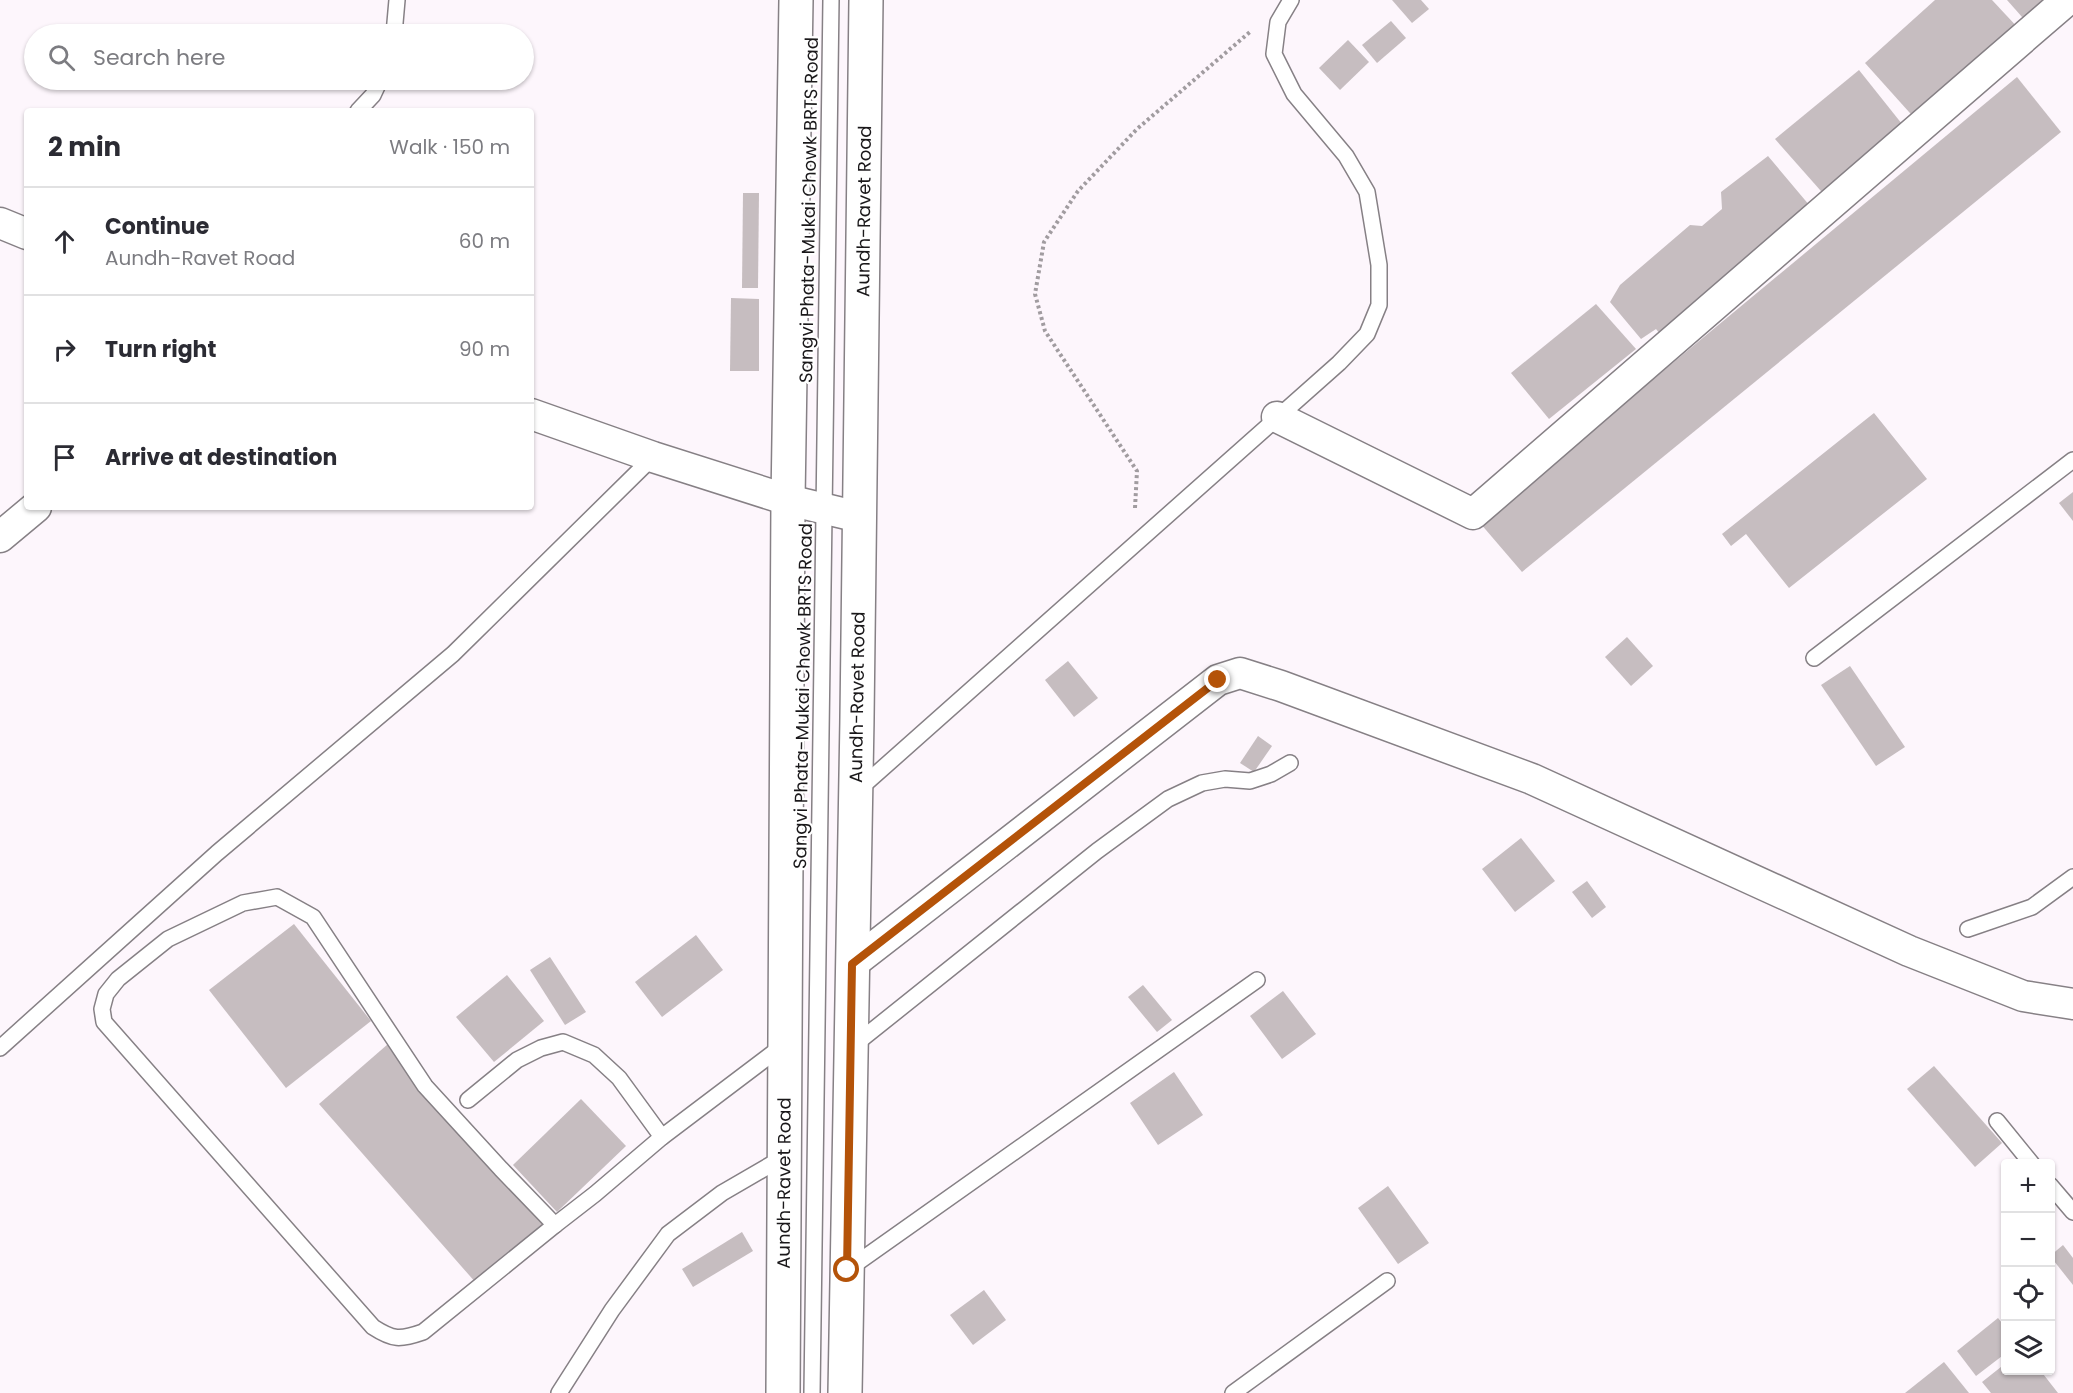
<!DOCTYPE html>
<meta charset="utf-8">
<style>
:root{--surface:#fff;--page:#f2f2f3;--text:#2b2b33;--muted:#7c7c81;--line:#e1e1e2}
body{margin:0;font-family:Poppins,sans-serif;background:var(--page);color:var(--text)}
.controls{position:absolute;right:18px;bottom:18px;display:grid;overflow:hidden;border-radius:6px;box-shadow:0 2px 4px #0004}
.controls button{width:54px;height:54px;display:grid;place-items:center;padding:0;border:0;border-bottom:2px solid var(--line);background:var(--surface);color:var(--text);font:30px sans-serif}
.stop{position:absolute;width:18px;height:18px;margin:-14px;border:4px solid #b45309;border-radius:50%;background:#fff}
.stop.end{background:#b45309;border-color:#fff;box-shadow:0 2px 6px #0008}
.list{margin:0;padding:0;list-style:none}
h2{display:flex;justify-content:space-between;align-items:center;height:78px;margin:0;padding:0 24px;font-size:26px}
h2 small{font-size:20px;font-weight:400;color:var(--muted)}
.list li{display:grid;grid-template-columns:39px 1fr auto;gap:18px;align-items:center;box-sizing:border-box;height:108px;padding:0 24px;border-top:2px solid var(--line)}
.list b{display:block;font-size:22px;white-space:nowrap}
.list p{margin:0;font-size:20px;white-space:nowrap;color:var(--muted)}
.list em{font-size:20px;font-style:normal;color:var(--muted)}
.icon{flex:none;width:33px;height:33px;fill:none;stroke:currentColor;stroke-width:2;stroke-linecap:round;stroke-linejoin:round}
.map{position:relative;flex:none;width:2073px;height:1393px;overflow:hidden}
.search{position:absolute;background:var(--surface);box-shadow:0 2px 4px #0004;left:24px;top:24px;width:510px;height:66px;display:flex;align-items:center;gap:15px;box-sizing:border-box;padding:0 21px;border-radius:33px;color:var(--muted);font-size:22px}
.panel{position:absolute;background:var(--surface);box-shadow:0 2px 4px #0004;left:24px;top:108px;width:510px;height:402px;border-radius:6px}
.map>svg:first-child{display:block}
.building{fill:#c6bdc0}
.lines{fill:none;stroke-linecap:round;stroke-linejoin:round}
.service-casing{stroke:#868085;stroke-width:18}
.minor-casing{stroke:#868085;stroke-width:33}
.primary-casing{stroke:#868085;stroke-width:36}
.path{stroke:#a19ca0;stroke-width:4;stroke-dasharray:3 3;stroke-linecap:butt}
.service{stroke:#fff;stroke-width:15}
.minor{stroke:#fff;stroke-width:30}
.primary{stroke:#fff;stroke-width:33}
.route{stroke:#b45309;stroke-width:8}
.labels{text-anchor:middle;stroke-width:4.5;stroke-linejoin:round;paint-order:stroke}
.street-label{font-size:18px;fill:#1a181a;stroke:#fff}
</style>
<div class="map">
<svg width="2073" height="1393" viewBox="0 0 2073 1393">
<rect width="100%" height="100%" fill="#fdf6fc"/>
<g class="building">
<polygon points="1392,0 1421,0 1429,9 1412,23"/>
<polygon points="1935,0 1992,0 2020,30 1918,122 1865,63"/>
<polygon points="2007,0 2059,0 2030,26"/>
<polygon points="1391,21 1406,38 1377,63 1362,45"/>
<polygon points="1348,40 1369,62 1340,90 1319,68"/>
<polygon points="1859,70 1906,129 1828,199 1775,139"/>
<polygon points="2017,77 2061,132 1522,572 1480,523"/>
<polygon points="1768,156 1810,206 1663,338 1656,329 1641,339 1610,302 1620,285 1690,225 1702,226 1722,209 1721,192"/>
<polygon points="743,193 759,193 758,288 742,288"/>
<polygon points="731,298 759,299 759,371 730,371"/>
<polygon points="1596,304 1636,349 1549,419 1511,373"/>
<polygon points="1874,413 1927,479 1789,588 1746,534 1731,546 1722,534"/>
<polygon points="2073,492 2073,521 2059,503"/>
<polygon points="1627,637 1653,666 1631,686 1605,657"/>
<polygon points="1068,661 1098,698 1074,717 1045,680"/>
<polygon points="1850,666 1905,747 1876,766 1821,685"/>
<polygon points="1258,736 1272,746 1254,772 1240,763"/>
<polygon points="1521,838 1555,881 1515,912 1482,869"/>
<polygon points="1587,881 1606,907 1592,918 1572,892"/>
<polygon points="294,924 371,1021 286,1088 209,990"/>
<polygon points="696,935 723,970 662,1017 635,982"/>
<polygon points="550,957 586,1012 565,1025 530,970"/>
<polygon points="507,975 544,1021 494,1062 456,1017"/>
<polygon points="1143,985 1172,1020 1157,1032 1128,997"/>
<polygon points="1283,991 1316,1034 1282,1059 1250,1016"/>
<polygon points="388,1044 545,1223 476,1283 319,1104"/>
<polygon points="1934,1066 2002,1143 1975,1167 1907,1089"/>
<polygon points="1174,1072 1203,1115 1158,1145 1130,1103"/>
<polygon points="581,1099 626,1146 557,1212 513,1165"/>
<polygon points="1388,1186 1429,1243 1398,1264 1358,1208"/>
<polygon points="742,1232 753,1251 693,1287 682,1269"/>
<polygon points="2063,1245 2073,1258 2073,1285 2050,1256"/>
<polygon points="984,1290 1006,1320 973,1345 950,1315"/>
<polygon points="1998,1318 2006,1328 2006,1353 1976,1376 1957,1351"/>
<polygon points="1944,1362 1969,1393 1905,1393"/>
<polygon points="2006,1363 2006,1370 2040,1370 2058,1393 1991,1393 1982,1382"/>
</g>
<g class="lines">
<g class="service-casing">
<g id="service">
<polyline points="394,34 397,0"/>
<polyline points="358,111 373,95 380,80"/>
<polyline points="1814,658 2073,460"/>
<polyline points="857,791 1339,363 1367,334 1379,305 1379,265 1367,192 1346,156 1294,94 1274,54 1278,22 1291,0"/>
<path d="M277,897L313,917L425,1086L501,1169L555,1225L423,1332C400,1340 393,1340 373,1327L104,1022L102,1009L106,994L118,979L168,939L243,903Z"/>
<polyline points="1968,929 2032,907 2073,877"/>
<polyline points="853,1046 1097,851 1168,799 1202,783 1225,779 1250,781 1271,774 1290,763"/>
<polyline points="0,1048 217,853 453,654 653,457"/>
<polyline points="468,1100 517,1060 541,1048 563,1042 594,1055 619,1078 662,1137"/>
<polyline points="1997,1121 2032,1164"/>
<polyline points="2050,1185 2073,1212"/>
<polyline points="555,1225 595,1194 662,1137 785,1044"/>
<polyline points="847,1270 1257,980"/>
<polyline points="559,1393 612,1310 668,1234 722,1193 784,1157"/>
<polyline points="812,1393 831,0"/>
<polyline points="1233,1393 1387,1281"/>
</g>
</g>
<g class="minor-casing">
<g id="minor">
<polyline points="0,223 27,234"/>
<polyline points="531,414 653,457 788,500 859,517"/>
<polyline points="1277,417 1473,514 2067,0"/>
<polyline points="0,537 36,507"/>
<polyline points="852,964 1218,680 1240,673 1281,686 1532,779 1909,951 2023,996 2073,1004"/>
</g>
</g>
<g class="primary-casing">
<g id="primary">
<path id="s1" d="M783,1393L788,500L796,0"/>
<path id="s2" d="M845,1393C853,929 863,464 866,0"/>
</g>
</g>
<polyline class="path" points="1135,508 1137,471 1045,331 1035,294 1044,242 1078,191 1137,129 1251,31"/>
<use href="#service" class="service"/>
<use href="#minor" class="minor"/>
<use href="#primary" class="primary"/>
</g>
<g class="lines">
<polyline class="route" points="847,1270 852,964 1218,680"/>
</g>
<g class="labels">
<g class="street-label">
<text transform="translate(809 210) rotate(-89)" y="6">Sangvi Phata-Mukai Chowk BRTS Road</text>
<text dy="6" stroke="none"><textPath href="#s2" startOffset="1182">Aundh-Ravet Road</textPath></text>
<text transform="translate(803 696) rotate(-89)" y="6">Sangvi Phata-Mukai Chowk BRTS Road</text>
<text dy="6" stroke="none"><textPath href="#s2" startOffset="696">Aundh-Ravet Road</textPath></text>
<text dy="6" stroke="none"><textPath href="#s1" startOffset="210">Aundh-Ravet Road</textPath></text>
</g>
</g>
</svg>
<div class="controls">
<button>+</button>
<button>−</button>
<button><svg class="icon" aria-label="locate" viewBox="0 0 24 24"><circle cx="12" cy="12" r="6"/><path d="M12 2v4M12 18v4M2 12h4M18 12h4"/></svg></button>
<button><svg class="icon" aria-label="layers" viewBox="0 0 24 24"><path d="M12 4l9 5-9 5-9-5zM3 14l9 5 9-5"/></svg></button>
</div>
<div class="stop" style="left:847px;top:1270px"></div>
<div class="stop end" style="left:1218px;top:680px"></div>
<div class="search"><svg class="icon" aria-label="search" viewBox="0 0 24 24"><circle cx="10" cy="10" r="6"/><path d="M15 15l6 6"/></svg>Search here</div>
<section class="panel">
<h2>2 min<small>Walk · 150 m</small></h2>
<ul class="list">
<li><svg class="icon" aria-label="ahead" viewBox="0 0 24 24"><path d="M12 20V5M6 11l6-6 6 6"/></svg><div><b>Continue</b><p>Aundh-Ravet Road</p></div><em>60 m</em></li>
<li><svg class="icon" aria-label="right" viewBox="0 0 24 24"><path d="M7 20v-9h11M14 6l5 5-5 5"/></svg><div><b>Turn right</b></div><em>90 m</em></li>
<li><svg class="icon" aria-label="arrive" viewBox="0 0 24 24"><path d="M6 21V4h12l-3 4 3 4H6"/></svg><div><b>Arrive at destination</b></div></li>
</ul>
</section>
</div>
